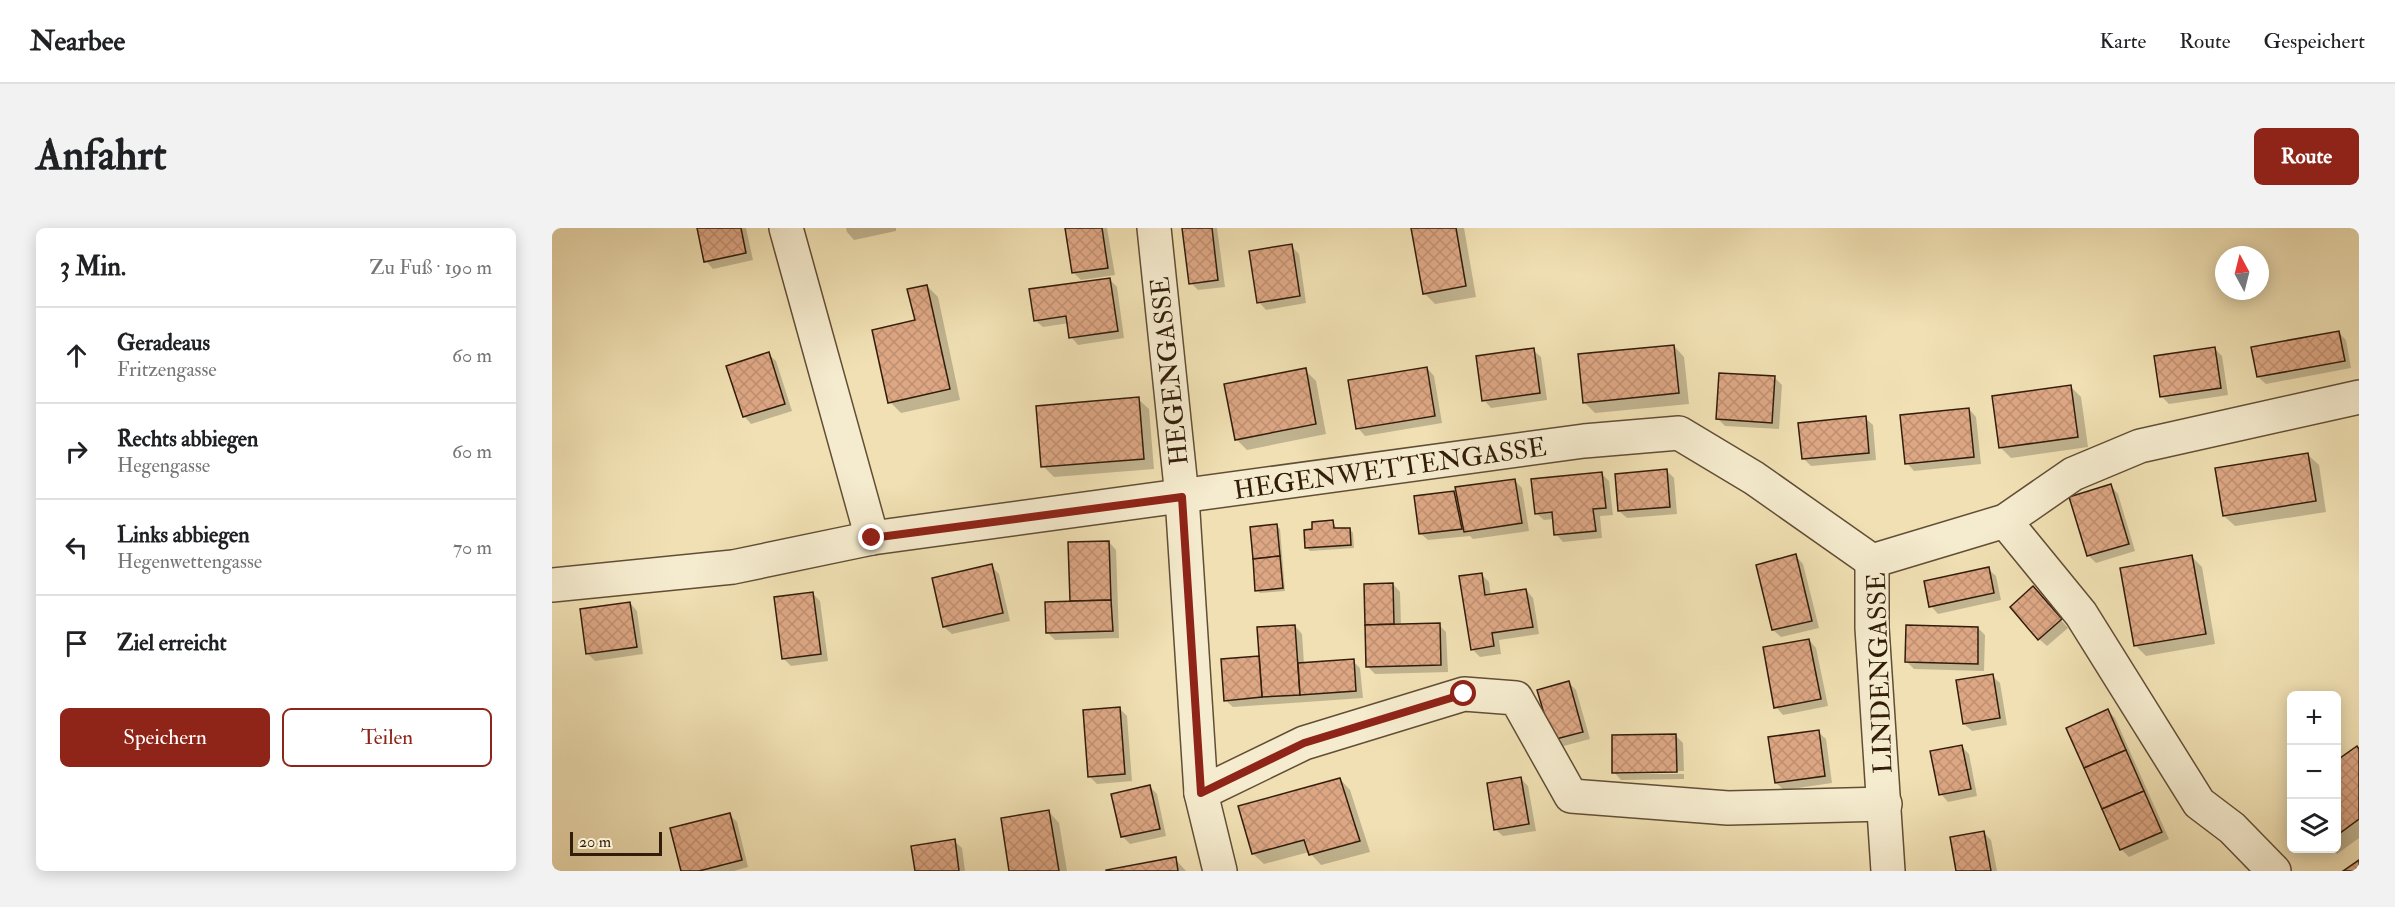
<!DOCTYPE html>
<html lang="de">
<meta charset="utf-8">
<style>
:root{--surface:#fff;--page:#f2f2f2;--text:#202124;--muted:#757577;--line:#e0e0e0;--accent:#8f2418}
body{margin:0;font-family:"IM FELL Double Pica",serif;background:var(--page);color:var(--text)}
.controls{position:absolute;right:18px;bottom:18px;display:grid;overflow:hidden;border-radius:9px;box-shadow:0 3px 15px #0003}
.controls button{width:54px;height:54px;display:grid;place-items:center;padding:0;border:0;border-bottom:2px solid var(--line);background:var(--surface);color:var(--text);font:30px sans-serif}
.compass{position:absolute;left:1663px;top:18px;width:54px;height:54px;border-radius:50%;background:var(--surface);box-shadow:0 3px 15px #0003;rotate:353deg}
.scale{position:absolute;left:18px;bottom:15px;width:92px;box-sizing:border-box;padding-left:6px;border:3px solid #321d0b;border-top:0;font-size:16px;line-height:21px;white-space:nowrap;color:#321d0b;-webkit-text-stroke:4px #f5ebce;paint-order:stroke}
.stop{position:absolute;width:18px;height:18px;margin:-14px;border:4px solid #8f2418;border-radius:50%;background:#fff}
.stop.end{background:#8f2418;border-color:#fff;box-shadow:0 2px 6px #0008}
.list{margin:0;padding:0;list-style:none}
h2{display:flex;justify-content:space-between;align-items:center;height:78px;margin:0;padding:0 24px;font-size:26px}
h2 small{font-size:20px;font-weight:400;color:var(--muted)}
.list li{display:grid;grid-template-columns:39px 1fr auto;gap:18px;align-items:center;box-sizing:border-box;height:96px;padding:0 24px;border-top:2px solid var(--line)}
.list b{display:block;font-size:22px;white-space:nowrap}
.list p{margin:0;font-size:20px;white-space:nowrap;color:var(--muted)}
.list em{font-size:20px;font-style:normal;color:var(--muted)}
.actions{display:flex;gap:12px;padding:18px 24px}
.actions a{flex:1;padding:14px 0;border:2px solid var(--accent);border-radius:9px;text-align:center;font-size:21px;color:var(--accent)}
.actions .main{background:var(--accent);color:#fff}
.icon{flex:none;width:33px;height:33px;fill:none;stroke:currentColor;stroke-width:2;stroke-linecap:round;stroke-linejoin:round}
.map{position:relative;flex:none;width:1807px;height:643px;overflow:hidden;border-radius:9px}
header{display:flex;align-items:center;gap:36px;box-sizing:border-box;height:84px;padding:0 30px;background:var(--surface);border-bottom:2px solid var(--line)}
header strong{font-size:28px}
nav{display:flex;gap:33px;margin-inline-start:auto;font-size:21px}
.intro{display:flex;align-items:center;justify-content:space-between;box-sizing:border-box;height:144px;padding:0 36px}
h1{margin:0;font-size:42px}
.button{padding:15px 27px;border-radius:9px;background:var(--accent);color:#fff;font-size:21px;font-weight:700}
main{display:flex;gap:36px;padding:0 36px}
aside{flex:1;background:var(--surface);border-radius:9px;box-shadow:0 3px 15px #0003}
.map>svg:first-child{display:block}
.shadow{fill:#0003}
.building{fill:url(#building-cross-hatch);stroke:#321d0b;stroke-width:1.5}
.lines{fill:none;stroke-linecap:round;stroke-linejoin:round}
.minor-casing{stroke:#624e35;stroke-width:36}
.minor{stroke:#f5ebce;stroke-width:33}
.route{stroke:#8f2418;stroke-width:8}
.labels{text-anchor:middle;stroke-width:4.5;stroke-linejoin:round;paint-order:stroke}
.street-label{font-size:26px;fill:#321d0b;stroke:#f5ebce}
</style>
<header>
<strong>Nearbee</strong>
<nav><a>Karte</a><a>Route</a><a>Gespeichert</a></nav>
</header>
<div class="intro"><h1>Anfahrt</h1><a class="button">Route</a></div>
<main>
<aside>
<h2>3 Min.<small>Zu Fuß · 190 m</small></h2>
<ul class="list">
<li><svg class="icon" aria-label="ahead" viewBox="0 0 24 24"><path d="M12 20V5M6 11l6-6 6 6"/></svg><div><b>Geradeaus</b><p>Fritzengasse</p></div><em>60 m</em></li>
<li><svg class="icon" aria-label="right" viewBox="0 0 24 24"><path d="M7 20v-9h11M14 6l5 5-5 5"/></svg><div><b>Rechts abbiegen</b><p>Hegengasse</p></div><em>60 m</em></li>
<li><svg class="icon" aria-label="left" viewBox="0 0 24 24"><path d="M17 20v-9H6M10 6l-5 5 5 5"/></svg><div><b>Links abbiegen</b><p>Hegenwettengasse</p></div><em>70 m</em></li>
<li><svg class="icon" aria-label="arrive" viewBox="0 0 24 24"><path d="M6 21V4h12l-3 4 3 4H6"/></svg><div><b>Ziel erreicht</b></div></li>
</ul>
<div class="actions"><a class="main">Speichern</a><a>Teilen</a></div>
</aside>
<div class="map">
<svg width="1807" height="643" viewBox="0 0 1807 643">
<defs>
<pattern id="building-cross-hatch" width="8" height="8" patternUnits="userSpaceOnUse" patternTransform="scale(1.5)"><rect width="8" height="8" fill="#dda784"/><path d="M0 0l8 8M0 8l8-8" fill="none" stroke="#be8f71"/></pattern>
</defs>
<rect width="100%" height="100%" fill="#f0e0b3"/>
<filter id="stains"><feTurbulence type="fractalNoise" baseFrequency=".00333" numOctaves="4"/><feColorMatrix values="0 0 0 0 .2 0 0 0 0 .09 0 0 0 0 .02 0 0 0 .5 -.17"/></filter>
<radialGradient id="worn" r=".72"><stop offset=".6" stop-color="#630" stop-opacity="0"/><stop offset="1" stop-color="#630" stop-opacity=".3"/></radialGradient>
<g class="shadow">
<polygon points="146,0 194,0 201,32 161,41 154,33"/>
<polygon points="294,0 344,0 344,3 302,12 295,4"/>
<polygon points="514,0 555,0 563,47 529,52 521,44"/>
<polygon points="632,0 665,0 673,59 646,62 639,55"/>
<polygon points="861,0 912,0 924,69 883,76 872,65"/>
<polygon points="739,18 747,26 754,75 714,82 707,74"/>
<polygon points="557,51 565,59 572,110 526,117 519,109 517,95 491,99 483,92"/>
<polygon points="375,58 386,69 408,172 349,185 338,174"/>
<polygon points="1786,104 1794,112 1799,140 1714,156 1706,149"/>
<polygon points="1122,118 1132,129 1137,176 1043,185 1032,174"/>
<polygon points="1663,121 1670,128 1676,167 1617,176 1609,168"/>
<polygon points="981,122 989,129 995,172 939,180 932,172"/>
<polygon points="216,126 224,133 240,183 199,196 192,188"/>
<polygon points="875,140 882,148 890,195 813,208 806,200"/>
<polygon points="753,142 764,153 774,206 695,222 684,211"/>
<polygon points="1222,149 1230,157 1227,201 1173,198 1166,191"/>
<polygon points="1518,158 1529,169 1536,219 1459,230 1448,219"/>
<polygon points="586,171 597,181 602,241 502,249 491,238"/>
<polygon points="1417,181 1424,189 1429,236 1362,243 1355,235"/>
<polygon points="1313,190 1321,197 1324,232 1259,238 1252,231"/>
<polygon points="1756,227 1767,237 1774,284 1683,298 1672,288"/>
<polygon points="1115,243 1122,250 1125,286 1075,290 1067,283"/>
<polygon points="1050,246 1057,253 1061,287 1048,288 1050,310 1011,314 1004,306 1002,291 992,292 984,285"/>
<polygon points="962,252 970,260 977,303 921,311 918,308 876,312 868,305 902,264 907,269"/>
<polygon points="1559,258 1566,266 1583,323 1544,335 1536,327"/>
<polygon points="781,294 785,302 798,301 801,305 802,320 758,323 754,319"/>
<polygon points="725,298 728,301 733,363 708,365 705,362"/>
<polygon points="557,314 564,322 567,410 503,412 496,405 519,374 517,316"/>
<polygon points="1244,328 1251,336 1267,400 1229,409 1221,402"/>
<polygon points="1640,329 1650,339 1663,416 1594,428 1584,418"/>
<polygon points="439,338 447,346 458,393 400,406 392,399 382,351"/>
<polygon points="1436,341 1444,348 1449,372 1386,386 1379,378"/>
<polygon points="929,346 937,354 939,368 974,362 981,370 987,406 947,412 949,426 928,429 920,421"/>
<polygon points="841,356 848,364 849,398 887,397 894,404 896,444 823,446 815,438 813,357"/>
<polygon points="261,366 268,373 276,433 239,438 232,431"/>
<polygon points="1488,368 1516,400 1495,418 1487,411"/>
<polygon points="78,375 85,383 91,426 43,433 36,426"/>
<polygon points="743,398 750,406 752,436 801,433 808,440 811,470 681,479 673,472 670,432 709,430"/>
<polygon points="1426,400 1433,407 1432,443 1362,441 1355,434"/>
<polygon points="1257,412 1264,420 1276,478 1231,487 1224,479"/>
<polygon points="1440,448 1448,455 1455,497 1420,503 1412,496"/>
<polygon points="1017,455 1024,462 1038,511 1008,519 1001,512"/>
<polygon points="568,481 575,488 580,553 545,556 537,548"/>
<polygon points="1556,483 1563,490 1617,611 1577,629 1569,621"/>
<polygon points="1266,504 1274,511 1280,555 1232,562 1224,555"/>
<polygon points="1124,508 1131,515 1132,543 1067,543 1067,546 1132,546 1132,551 1069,552 1062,544"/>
<polygon points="1409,518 1417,526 1425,568 1396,574 1389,566"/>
<polygon points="1807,522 1807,610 1785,626 1779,620 1784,620 1784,534"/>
<polygon points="788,551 798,562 818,624 769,637 757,624 712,636 701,626"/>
<polygon points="969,551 976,558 984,603 951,608 943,601"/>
<polygon points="598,559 605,566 614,608 578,616 570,608"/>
<polygon points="497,584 507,595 515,643 459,643"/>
<polygon points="178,587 185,594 196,639 182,643 131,643"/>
<polygon points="1431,604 1439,612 1445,643 1406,643"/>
<polygon points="402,613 410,620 413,643 364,643"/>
<polygon points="623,631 634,643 557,643"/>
</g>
<g class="building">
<polygon points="145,0 189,0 194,25 152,34"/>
<polygon points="513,0 550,0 556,40 520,45"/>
<polygon points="630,0 660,0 666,52 637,56"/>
<polygon points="859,0 904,0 914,58 871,66"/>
<polygon points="740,16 748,68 705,75 697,23"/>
<polygon points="558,50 566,103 517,110 514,88 482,93 477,61"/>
<polygon points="375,57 398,161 336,175 320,102 363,92 355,61"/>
<polygon points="1787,103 1793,133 1705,149 1699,119"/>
<polygon points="1122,117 1127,165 1031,175 1026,126"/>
<polygon points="1663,119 1669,160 1608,169 1602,128"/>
<polygon points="982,120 988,165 930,173 924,128"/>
<polygon points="217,124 233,176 191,189 174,138"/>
<polygon points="875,139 883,188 804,201 796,152"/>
<polygon points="754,140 764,196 683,212 672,156"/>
<polygon points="1167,145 1223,148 1220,195 1164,191"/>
<polygon points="1519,157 1526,209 1447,220 1440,168"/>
<polygon points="587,169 592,231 489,239 484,178"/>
<polygon points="1417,180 1422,229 1353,236 1348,187"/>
<polygon points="1314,188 1317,225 1250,231 1246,195"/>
<polygon points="1756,225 1764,273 1671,288 1663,240"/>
<polygon points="1115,241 1118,279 1066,283 1063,246"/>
<polygon points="1050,244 1054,280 1041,281 1044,303 1002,307 1000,284 983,286 979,251"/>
<polygon points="963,251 970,295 912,304 903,259"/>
<polygon points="1559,256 1577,316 1535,328 1517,269"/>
<polygon points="902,263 910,301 867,306 862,268"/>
<polygon points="781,292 782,300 798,300 799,317 753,320 752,302 760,301 760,294"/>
<polygon points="725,296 728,328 701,331 698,299"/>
<polygon points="557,313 559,372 518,373 516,314"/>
<polygon points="1244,326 1260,393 1220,402 1204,337"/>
<polygon points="1640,327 1654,406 1582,418 1568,340"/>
<polygon points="728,328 731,360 703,363 701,331"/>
<polygon points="440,336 451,385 391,399 380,350"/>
<polygon points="1437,339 1442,365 1377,379 1372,353"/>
<polygon points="930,345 933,367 974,361 981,399 940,405 942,418 919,422 907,348"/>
<polygon points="841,355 842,396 813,397 812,356"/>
<polygon points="1481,358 1510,391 1486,412 1458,379"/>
<polygon points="261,364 269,426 230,431 222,369"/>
<polygon points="559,372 561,403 494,405 493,374"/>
<polygon points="78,374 85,419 34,426 28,381"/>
<polygon points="888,395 889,437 814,439 813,397"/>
<polygon points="743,397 748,467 710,469 705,399"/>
<polygon points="1354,397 1426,399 1426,436 1353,434"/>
<polygon points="1257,411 1269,471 1222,480 1211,419"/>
<polygon points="707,428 710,469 672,473 669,431"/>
<polygon points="802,431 804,463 748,467 746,435"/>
<polygon points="1441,446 1448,490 1411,496 1404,452"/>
<polygon points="1017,453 1031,504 1000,512 985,462"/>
<polygon points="568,479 573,546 536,549 531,482"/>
<polygon points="1556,481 1574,522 1532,540 1514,500"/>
<polygon points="1267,502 1273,548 1223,555 1216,509"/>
<polygon points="1124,506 1125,544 1060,545 1060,507"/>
<polygon points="1410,517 1419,561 1387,567 1378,523"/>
<polygon points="1805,518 1807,521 1807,591 1784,608 1784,533"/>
<polygon points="1574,522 1592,563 1550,581 1532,540"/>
<polygon points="969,549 977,596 942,602 935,555"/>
<polygon points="788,550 808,613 757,627 752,612 700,626 686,578"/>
<polygon points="598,557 608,601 569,609 559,566"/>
<polygon points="1592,563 1610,604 1568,622 1550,581"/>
<polygon points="497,582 507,643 457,643 449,590"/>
<polygon points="178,585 190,632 147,643 129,643 118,600"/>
<polygon points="1432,603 1439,643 1404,643 1398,609"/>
<polygon points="403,611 407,643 363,643 359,618"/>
<polygon points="624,629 626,643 554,643 554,642"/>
<polygon points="1807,632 1807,643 1791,643"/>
</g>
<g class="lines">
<g class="minor-casing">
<g id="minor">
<polyline points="234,0 320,310"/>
<polyline points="602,0 630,269 649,565 668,643"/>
<polyline points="1453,293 1529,386 1647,575 1680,600 1722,643"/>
<polyline points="1320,333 1453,293 1521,246 1588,218 1807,169"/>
<polyline points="1320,333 1320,400 1336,643"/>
<polyline points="0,357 181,339 320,310 1032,213 1127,205 1202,250 1320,333"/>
<polyline points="649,565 752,515 912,466 964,470 1019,568 1176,580 1333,576"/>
</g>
</g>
<use href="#minor" class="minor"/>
</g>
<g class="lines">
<polyline class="route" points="320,310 630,269 649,565 752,515 912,466"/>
</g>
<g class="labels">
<g class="street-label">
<text transform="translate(617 143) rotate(-96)" y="9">HEGENGASSE</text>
<text transform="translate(838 240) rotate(-8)" y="9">HEGENWETTENGASSE</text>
<text transform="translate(1327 445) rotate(-92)" y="9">LINDENGASSE</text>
</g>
</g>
<rect width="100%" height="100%" filter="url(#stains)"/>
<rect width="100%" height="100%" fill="url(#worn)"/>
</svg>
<div class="controls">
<button>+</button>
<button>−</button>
<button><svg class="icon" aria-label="layers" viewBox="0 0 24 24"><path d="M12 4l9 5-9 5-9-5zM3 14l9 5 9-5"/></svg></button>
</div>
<svg class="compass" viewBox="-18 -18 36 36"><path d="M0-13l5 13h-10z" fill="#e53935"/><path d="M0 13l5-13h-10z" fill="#757577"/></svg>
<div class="scale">20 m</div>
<div class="stop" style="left:912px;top:466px"></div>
<div class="stop end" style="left:320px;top:310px"></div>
</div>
</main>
